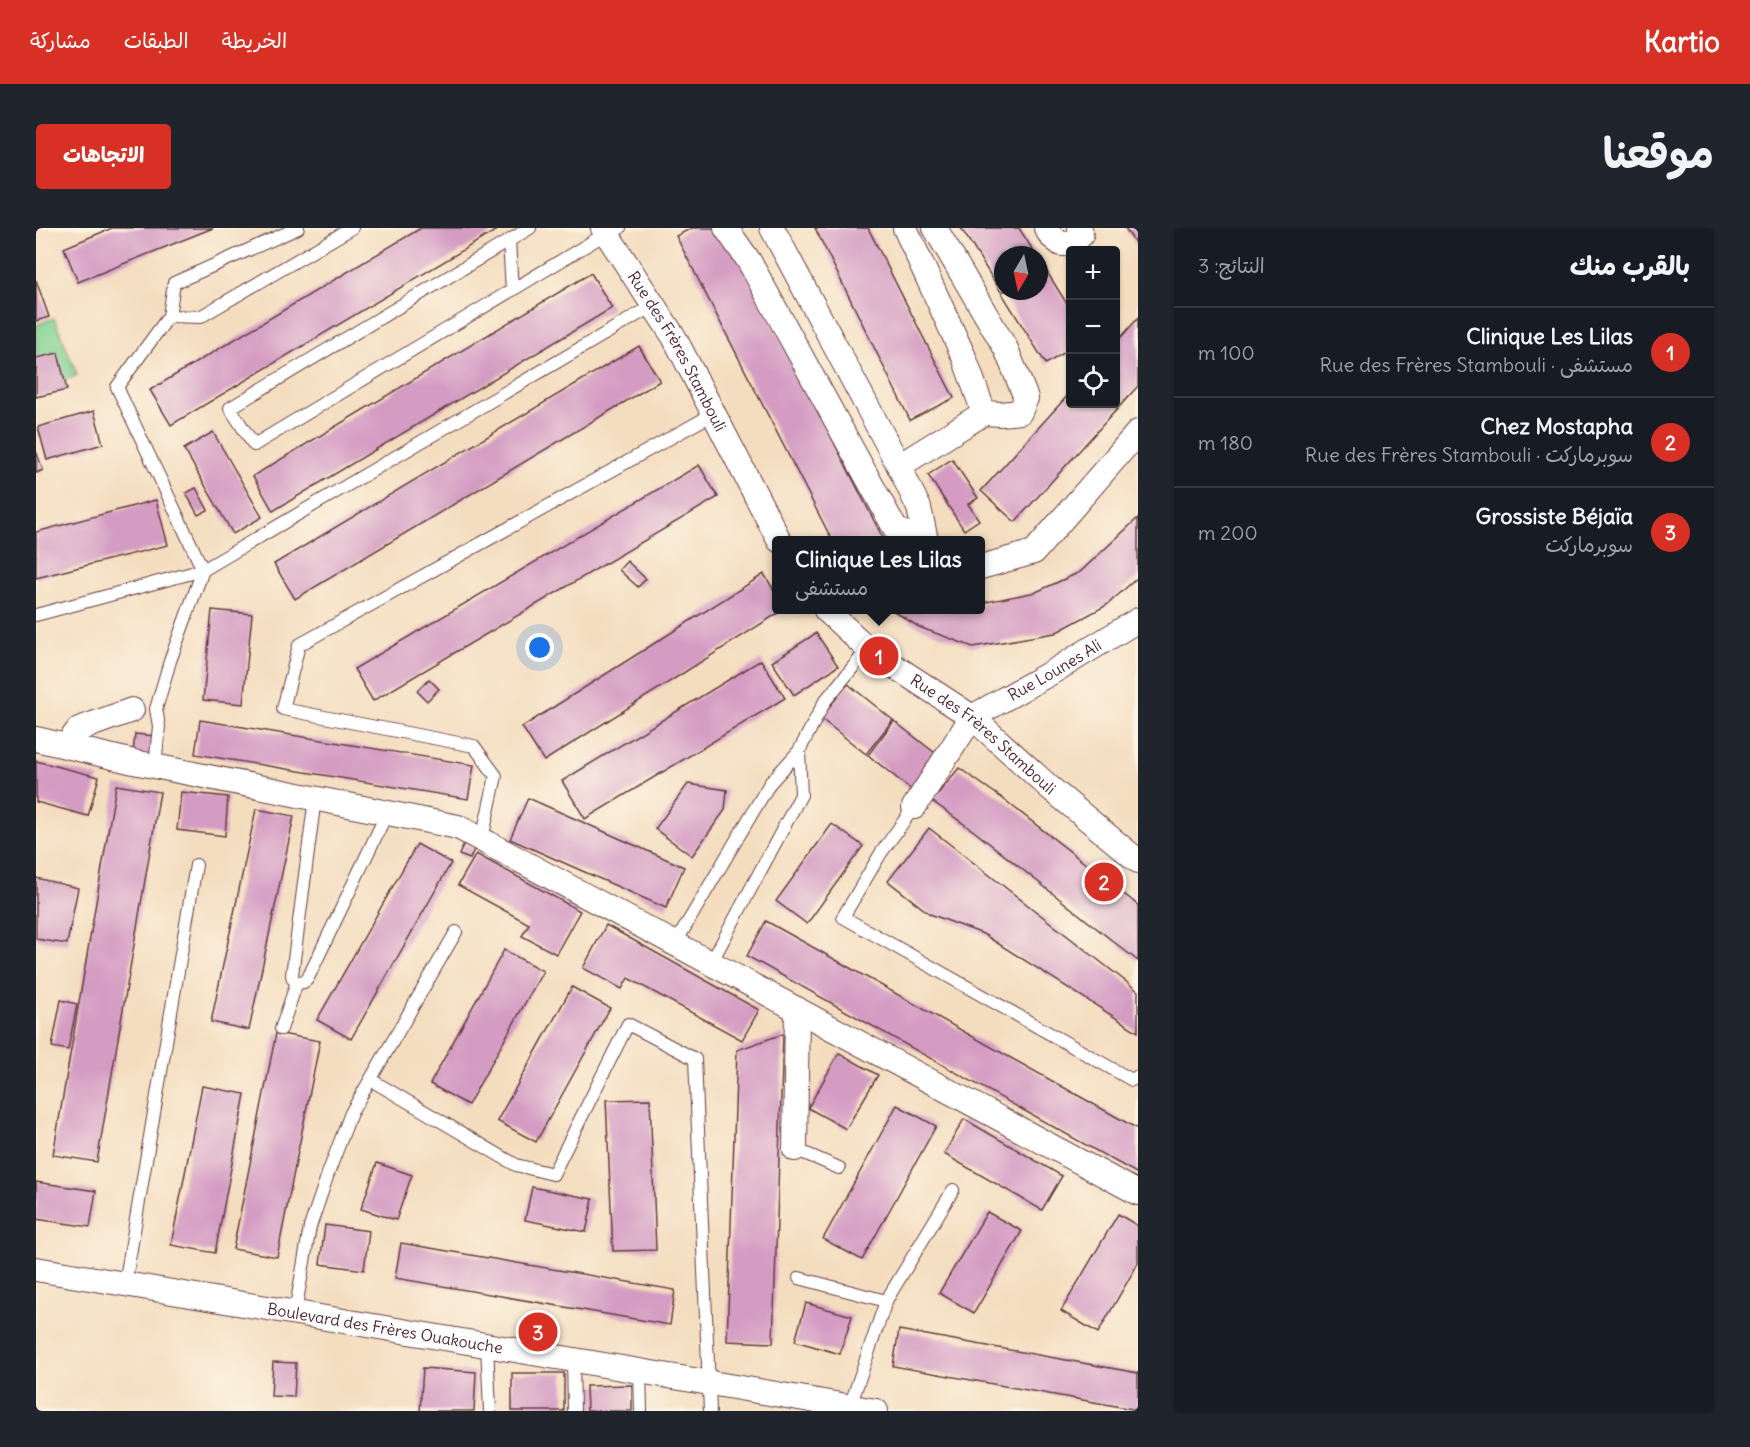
<!DOCTYPE html>
<html lang="ar">
<meta charset="utf-8">
<style>
:root{--surface:#171b24;--page:#20242c;--text:#f1f3f6;--muted:#9ea1a6;--line:#363941;--accent:#d93025}
body{margin:0;font-family:Delius,"Playpen Sans Arabic",sans-serif;background:var(--page);color:var(--text);direction:rtl}
.controls{position:absolute;right:18px;top:18px;display:grid;overflow:hidden;border-radius:6px;box-shadow:0 2px 4px #0004}
.controls button{width:54px;height:54px;display:grid;place-items:center;padding:0;border:0;border-bottom:2px solid var(--line);background:var(--surface);color:var(--text);font:30px sans-serif}
.compass{position:absolute;left:958px;top:18px;width:54px;height:54px;border-radius:50%;background:var(--surface);box-shadow:0 2px 4px #0004;rotate:189deg}
.you{position:absolute;left:504px;top:420px;width:21px;height:21px;margin:-15px;border:4px solid #fff;border-radius:50%;background:#1a73e8;box-shadow:0 0 0 9px #1a73e833}
.badge{display:grid;place-items:center;width:39px;height:39px;border-radius:50%;background:var(--accent);color:#fff;font-size:20px;font-weight:700}
.pin{position:absolute;translate:-50% -50%;border:3px solid #fff;box-shadow:0 2px 6px #0006}
.popup{position:absolute;left:736px;top:308px;width:213px;height:78px;box-sizing:border-box;display:grid;place-content:center;border-radius:6px;background:var(--surface);filter:drop-shadow(0 2px 4px #0005);font-size:20px;white-space:nowrap;color:var(--muted)}
.popup b{font-size:22px;color:var(--text)}
.popup::after{content:'';position:absolute;left:50%;top:100%;margin-left:-12px;border:12px solid transparent;border-top-color:var(--surface)}
.list{margin:0;padding:0;list-style:none}
h2{display:flex;justify-content:space-between;align-items:center;height:78px;margin:0;padding:0 24px;font-size:26px}
h2 small{font-size:20px;font-weight:400;color:var(--muted)}
.list li{display:grid;grid-template-columns:39px 1fr auto;gap:18px;align-items:center;box-sizing:border-box;height:90px;padding:0 24px;border-top:2px solid var(--line)}
.list b{display:block;font-size:22px;white-space:nowrap}
.list p{margin:0;font-size:20px;white-space:nowrap;color:var(--muted)}
.list em{font-size:20px;font-style:normal;color:var(--muted)}
.icon{flex:none;width:33px;height:33px;fill:none;stroke:currentColor;stroke-width:2;stroke-linecap:round;stroke-linejoin:round}
.map{position:relative;flex:none;width:1102px;height:1183px;overflow:hidden;direction:ltr;border-radius:6px}
header{display:flex;align-items:center;gap:36px;box-sizing:border-box;height:84px;padding:0 30px;background:var(--accent);color:#fff}
header strong{font-size:28px}
nav{display:flex;gap:33px;margin-inline-start:auto;font-size:21px}
.intro{display:flex;align-items:center;justify-content:space-between;box-sizing:border-box;height:144px;padding:0 36px}
h1{margin:0;font-size:42px}
.button{padding:15px 27px;border-radius:6px;background:var(--accent);color:#fff;font-size:21px;font-weight:700}
main{display:flex;gap:36px;padding:0 36px}
aside{flex:1;background:var(--surface);border-radius:6px;box-shadow:0 2px 4px #0004}
.map>svg:first-child{display:block}
.green{fill:#80d192;stroke:#65785e;stroke-width:1.5}
.building{fill:#d49cc3}
.lines{fill:none;stroke-linecap:round;stroke-linejoin:round}
.service-casing{stroke:#643c41;stroke-width:14}
.minor-casing{stroke:#643c41;stroke-width:26}
.service{stroke:#fff;stroke-width:12}
.minor{stroke:#fff;stroke-width:24}
.labels{text-anchor:middle;stroke-width:4.5;stroke-linejoin:round;paint-order:stroke}
.street-label{font-size:16px;fill:#4a1f2b;stroke:#fcf5e5}
</style>
<header>
<strong>Kartio</strong>
<nav><a>الخريطة</a><a>الطبقات</a><a>مشاركة</a></nav>
</header>
<div class="intro"><h1>موقعنا</h1><a class="button">الاتجاهات</a></div>
<main>
<aside>
<h2>بالقرب منك<small>النتائج: 3</small></h2>
<ul class="list">
<li><span class="badge">1</span><div><b>Clinique Les Lilas</b><p>مستشفى · Rue des Frères Stambouli</p></div><em>100 m</em></li>
<li><span class="badge">2</span><div><b>Chez Mostapha</b><p>سوبرماركت · Rue des Frères Stambouli</p></div><em>180 m</em></li>
<li><span class="badge">3</span><div><b>Grossiste Béjaïa</b><p>سوبرماركت</p></div><em>200 m</em></li>
</ul>
</aside>
<div class="map">
<svg width="1102" height="1183" viewBox="0 0 1102 1183">
<rect width="100%" height="100%" fill="#fcf5e5"/>
<filter id="ink" filterUnits="userSpaceOnUse"><feTurbulence type="fractalNoise" baseFrequency=".0167" numOctaves="2"/><feDisplacementMap in="SourceGraphic" scale="12" xChannelSelector="R" yChannelSelector="G"/><feConvolveMatrix kernelMatrix="1 2 1 2 8 2 1 2 1" color-interpolation-filters="sRGB"/></filter>
<filter id="wash" filterUnits="userSpaceOnUse"><feTurbulence type="fractalNoise" baseFrequency=".008" numOctaves="4" result="noise"/><feDisplacementMap in="SourceGraphic" scale="24" xChannelSelector="R" yChannelSelector="G"/><feGaussianBlur stdDeviation="1.35" result="paint"/><feColorMatrix in="noise" values="0 0 0 0 0 0 0 0 0 0 0 0 0 0 0 0 0 1.4 0 .05"/><feComposite in="paint" operator="in"/></filter>
<g filter="url(#wash)">
<rect width="100%" height="100%" fill="#f4ddbf"/>
<polygon class="green" points="18,90 41,147 0,164 0,97"/>
<g id="blocks">
<g class="building">
<polygon points="76,0 177,0 42,54 28,20"/>
<polygon points="385,0 464,0 135,197 114,162"/>
<polygon points="656,0 688,0 848,312 796,312 640,8"/>
<polygon points="779,0 832,0 918,170 874,192"/>
<polygon points="925,0 983,0 1000,27 967,27 967,63 1003,63 1003,31 1034,81 1034,121 1010,136"/>
<polygon points="1089,0 1102,0 1102,19"/>
<polygon points="555,45 576,80 237,283 217,248"/>
<polygon points="0,52 13,89 0,93"/>
<polygon points="1102,90 1102,158 979,294 945,263 1034,165 1034,176 1080,176 1080,115"/>
<polygon points="603,118 624,153 259,371 238,336"/>
<polygon points="22,125 31,162 0,169 0,130"/>
<polygon points="58,183 67,216 11,232 2,199"/>
<polygon points="177,204 226,289 197,306 148,221"/>
<polygon points="0,223 7,242 0,245"/>
<polygon points="916,231 942,270 932,276 943,292 928,302 892,247"/>
<polygon points="663,237 682,269 337,473 318,441"/>
<polygon points="160,260 172,282 162,287 150,265"/>
<polygon points="120,272 132,317 0,350 0,304"/>
<polygon points="1102,290 1102,349 1071,377 1019,405 937,419 883,399 856,382 945,382 945,375 1000,364 1044,344"/>
<polygon points="591,333 610,351 602,359 583,342"/>
<polygon points="728,346 741,367 741,382 747,382 508,533 486,499"/>
<polygon points="176,382 216,386 207,476 167,472"/>
<polygon points="780,405 802,438 758,467 736,434"/>
<polygon points="725,432 749,470 549,591 526,553"/>
<polygon points="393,451 403,461 391,473 381,463"/>
<polygon points="812,456 857,492 830,526 784,490"/>
<polygon points="164,492 438,537 432,571 159,526"/>
<polygon points="858,493 904,529 877,563 832,527"/>
<polygon points="99,506 119,508 117,527 97,525"/>
<polygon points="0,533 63,549 52,588 0,574"/>
<polygon points="923,540 966,570 1102,677 1102,733 939,604 896,573"/>
<polygon points="652,556 691,562 689,582 656,628 619,601"/>
<polygon points="80,557 124,564 61,934 17,927"/>
<polygon points="145,564 192,569 189,608 141,602"/>
<polygon points="492,570 648,639 630,680 474,611"/>
<polygon points="220,581 258,588 213,802 175,794"/>
<polygon points="796,596 827,618 771,696 740,673"/>
<polygon points="893,600 1102,763 1102,804 947,706 894,686 852,653"/>
<polygon points="428,615 439,619 434,631 423,627"/>
<polygon points="381,616 415,635 315,811 281,792"/>
<polygon points="440,626 544,683 520,726 486,708 493,696 422,657"/>
<polygon points="0,650 42,660 31,716 0,711"/>
<polygon points="730,693 1102,901 1102,946 711,728"/>
<polygon points="570,697 723,782 706,812 592,750 586,761 547,740"/>
<polygon points="468,722 507,743 432,877 394,856"/>
<polygon points="536,759 574,780 500,914 461,893"/>
<polygon points="25,772 41,776 32,822 16,819"/>
<polygon points="240,805 284,813 241,1029 197,1021"/>
<polygon points="747,806 737,1115 691,1113 701,822"/>
<polygon points="803,825 842,847 810,901 772,880"/>
<polygon points="166,858 209,866 179,1025 135,1017"/>
<polygon points="614,871 620,1022 577,1023 570,872"/>
<polygon points="861,877 900,898 826,1032 787,1011"/>
<polygon points="928,891 1026,948 1006,982 908,926"/>
<polygon points="341,935 376,947 360,992 325,981"/>
<polygon points="0,954 60,963 54,999 0,991"/>
<polygon points="496,959 557,971 550,1004 489,992"/>
<polygon points="951,984 986,1003 938,1085 903,1065"/>
<polygon points="1082,986 1102,998 1102,1035 1062,1105 1025,1083"/>
<polygon points="289,997 333,1003 328,1042 284,1036"/>
<polygon points="365,1015 639,1062 634,1097 359,1050"/>
<polygon points="770,1075 816,1088 804,1126 759,1113"/>
<polygon points="863,1102 1102,1145 1102,1182 857,1138"/>
<polygon points="237,1134 260,1135 258,1169 235,1168"/>
<polygon points="387,1140 440,1144 438,1183 384,1183"/>
<rect x="476" y="1145" width="52" height="38"/>
<polygon points="596,1157 596,1183 551,1183 550,1158"/>
</g>
</g>
</g>
<g filter="url(#ink)">
<use href="#blocks" fill-opacity="0" stroke="#643c41" stroke-width="1.5"/>
<g class="lines">
<g class="service-casing">
<g id="service">
<polyline points="494,0 194,180 218,217 571,5 584,0"/>
<polyline points="473,13 476,62"/>
<polyline points="133,88 164,89 316,0"/>
<polyline points="0,387 167,342 618,77"/>
<polyline points="119,538 123,498 120,481 134,433 167,342 81,159 133,88 138,55 262,0"/>
<path d="M279,570L256,747L257,751C262,756 268,756 272,750L351,585"/>
<polyline points="878,579 845,625 807,689 1096,852 1102,848"/>
<polyline points="446,611 460,548 438,518 247,481 263,417 677,186"/>
<polyline points="639,716 734,555 763,523 789,473 832,421"/>
<polyline points="675,735 765,567 763,523"/>
<polyline points="245,801 261,754"/>
<polyline points="335,852 480,937 517,946 592,796 659,831 674,1183"/>
<polyline points="759,921 803,940"/>
<polyline points="763,1050 850,1073 814,1178"/>
<polyline points="89,1056 160,637"/>
<polyline points="850,1073 917,962"/>
<polyline points="259,1085 274,999 293,943 315,885 420,704"/>
<polyline points="451,1117 454,1183"/>
<polyline points="537,1132 538,1183"/>
<polyline points="604,1143 605,1183"/>
</g>
</g>
<g class="minor-casing">
<g id="minor">
<path id="s1" d="M567,0L638,109L743,312"/>
<polyline points="690,0 713,33 860,302 890,312"/>
<polyline points="736,0 863,238 883,280 890,312"/>
<polyline points="869,0 928,129 948,185"/>
<polyline points="1010,0 1015,8 1025,16 1036,16 1045,7 1044,0"/>
<polyline points="863,238 948,185 965,186 984,184 990,170 970,121 899,0"/>
<polyline points="945,339 998,324 1102,204"/>
<path id="s2" d="M790,382L832,421L936,489L1013,559L1102,633"/>
<polyline points="0,511 98,534 422,599 1102,965"/>
<polyline points="30,518 43,501 96,482"/>
<path id="s3" d="M878,579L936,489L1018,443L1102,392"/>
<polyline points="759,921 761,781"/>
<path id="s4" d="M0,1041L840,1183"/>
</g>
</g>
<use href="#service" class="service"/>
<use href="#minor" class="minor"/>
</g>
</g>
<g class="labels">
<g class="street-label">
<text dy="6" stroke="none"><textPath href="#s1" startOffset="144">Rue des Frères Stambouli</textPath></text>
<text dy="6" stroke="none"><textPath href="#s3" startOffset="202">Rue Lounes Ali</textPath></text>
<text dy="6" stroke="none"><textPath href="#s2" startOffset="201">Rue des Frères Stambouli</textPath></text>
<text dy="6" stroke="none"><textPath href="#s4" startOffset="354">Boulevard des Frères Ouakouche</textPath></text>
</g>
</g>
</svg>
<div class="controls">
<button>+</button>
<button>−</button>
<button><svg class="icon" aria-label="locate" viewBox="0 0 24 24"><circle cx="12" cy="12" r="6"/><path d="M12 2v4M12 18v4M2 12h4M18 12h4"/></svg></button>
</div>
<svg class="compass" viewBox="-18 -18 36 36"><path d="M0-13l5 13h-10z" fill="#e53935"/><path d="M0 13l5-13h-10z" fill="#9ea1a6"/></svg>
<div class="you"></div>
<div class="pin badge" style="left:843px;top:428px">1</div>
<div class="popup"><b>Clinique Les Lilas</b>مستشفى</div>
<div class="pin badge" style="left:1068px;top:654px">2</div>
<div class="pin badge" style="left:502px;top:1104px">3</div>
</div>
</main>
